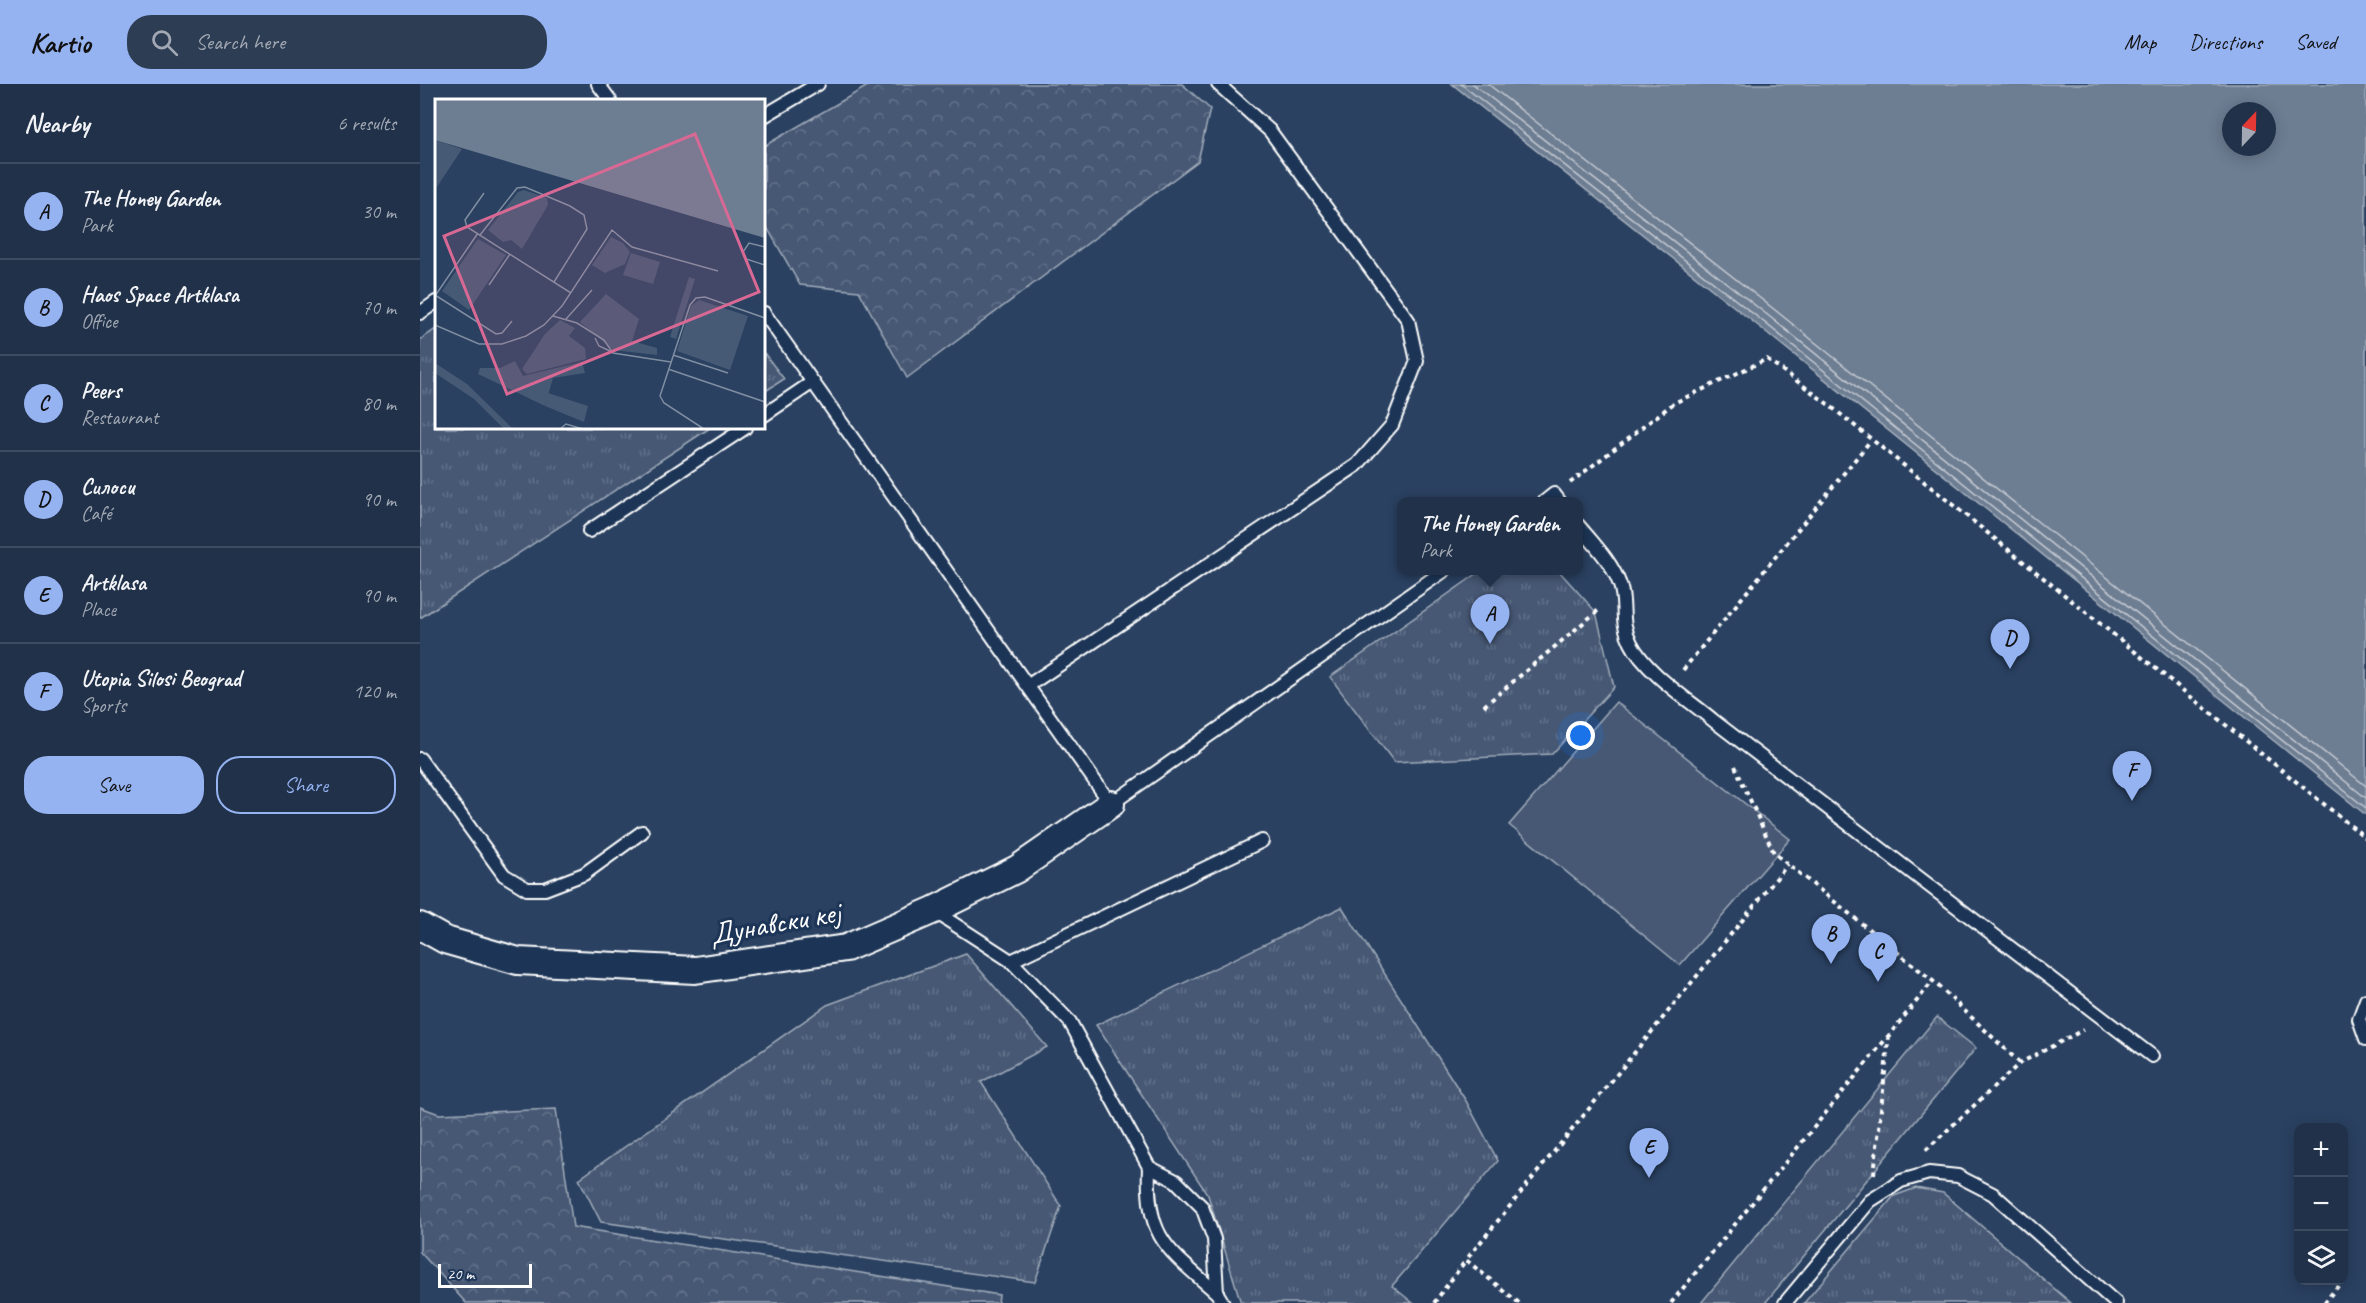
<!DOCTYPE html>
<meta charset="utf-8">
<style>
:root{--surface:#203149;--page:#2d3d53;--text:#f1f3f6;--muted:#a2a9b4;--line:#3d4c61;--accent:#95b2f1}
body{margin:0;font-family:Caveat,sans-serif;background:var(--page);color:var(--text)}
.controls{position:absolute;right:18px;bottom:18px;display:grid;overflow:hidden;border-radius:12px;box-shadow:0 3px 15px #0003}
.controls button{width:54px;height:54px;display:grid;place-items:center;padding:0;border:0;border-bottom:2px solid var(--line);background:var(--surface);color:var(--text);font:30px sans-serif}
.compass{position:absolute;left:1802px;top:18px;width:54px;height:54px;border-radius:50%;background:var(--surface);box-shadow:0 3px 15px #0003;rotate:22deg}
.scale{position:absolute;left:18px;bottom:15px;width:94px;box-sizing:border-box;padding-left:6px;border:3px solid #fff;border-top:0;font-size:16px;line-height:21px;white-space:nowrap;color:#fff;-webkit-text-stroke:4px #1d3557;paint-order:stroke}
.you{position:absolute;left:1161px;top:652px;width:21px;height:21px;margin:-15px;border:4px solid #fff;border-radius:50%;background:#1a73e8;box-shadow:0 0 0 9px #1a73e833}
.badge{display:grid;place-items:center;width:39px;height:39px;border-radius:50%;background:var(--accent);color:#111;font-size:20px;font-weight:700}
.pin{position:absolute;translate:-50% -50px;filter:drop-shadow(0 2px 3px #0008)}
.pin::after{content:'';position:absolute;top:32px;width:21px;height:18px;background:inherit;clip-path:polygon(0 0,100% 0,50% 100%)}
.popup{position:absolute;left:977px;top:413px;width:186px;height:78px;box-sizing:border-box;display:grid;place-content:center;border-radius:12px;background:var(--surface);filter:drop-shadow(0 2px 4px #0005);font-size:20px;white-space:nowrap;color:var(--muted)}
.popup b{font-size:22px;color:var(--text)}
.popup::after{content:'';position:absolute;left:50%;top:100%;margin-left:-12px;border:12px solid transparent;border-top-color:var(--surface)}
.list{margin:0;padding:0;list-style:none}
h2{display:flex;justify-content:space-between;align-items:center;height:78px;margin:0;padding:0 24px;font-size:26px}
h2 small{font-size:20px;font-weight:400;color:var(--muted)}
.list li{display:grid;grid-template-columns:39px 1fr auto;gap:18px;align-items:center;box-sizing:border-box;height:96px;padding:0 24px;border-top:2px solid var(--line)}
.list b{display:block;font-size:22px;white-space:nowrap}
.list p{margin:0;font-size:20px;white-space:nowrap;color:var(--muted)}
.list em{font-size:20px;font-style:normal;color:var(--muted)}
.actions{display:flex;gap:12px;padding:18px 24px}
.actions a{flex:1;padding:14px 0;border:2px solid var(--accent);border-radius:24px;text-align:center;font-size:21px;color:var(--accent)}
.actions .main{background:var(--accent);color:#111}
.icon{flex:none;width:33px;height:33px;fill:none;stroke:currentColor;stroke-width:2;stroke-linecap:round;stroke-linejoin:round}
.map{position:relative;flex:none;width:1946px;height:1219px;overflow:hidden}
header{display:flex;align-items:center;gap:36px;box-sizing:border-box;height:84px;padding:0 30px;background:var(--accent);color:#111}
header strong{font-size:28px}
nav{display:flex;gap:33px;margin-inline-start:auto;font-size:21px}
.search{width:420px;height:54px;background:var(--page);display:flex;align-items:center;gap:15px;box-sizing:border-box;padding:0 21px;border-radius:24px;color:var(--muted);font-size:22px}
main{display:flex}
aside{flex:1;background:var(--surface)}
.map>svg:first-child{display:block}
.grass{fill:url(#grass-tufts);stroke:#a2acba;stroke-width:1.5}
.forest{fill:url(#forest-crowns);stroke:#a2acba;stroke-width:1.5}
.garden{fill:#465975;stroke:#a2acba;stroke-width:1.5}
.water{fill:#6d7d92;stroke:#a7b1be;stroke-width:1.5;fill-rule:evenodd}
.lines{fill:none;stroke-linecap:round;stroke-linejoin:round}
.shore{stroke:#c5cbd3;stroke-width:1.5}
.lane-casing{stroke:#fff;stroke-width:16}
.street-casing{stroke:#fff;stroke-width:30}
.path{stroke:#fff;stroke-width:4;stroke-dasharray:4.5 4.5;stroke-linecap:butt}
.lane{stroke:#1d3557;stroke-width:12}
.street{stroke:#1d3557;stroke-width:26}
.labels{text-anchor:middle;stroke-width:6;stroke-linejoin:round;paint-order:stroke}
.street-label{font-size:30px;fill:#fff;stroke:#1d3557}
.inset-road{fill:none;stroke:#7f8da0;stroke-width:1.5}
.view{fill:#d76994;fill-opacity:0.15;stroke:#d76994;stroke-width:3}
.inset-edge{fill:none;stroke:#fff;stroke-width:3}
</style>
<header>
<strong>Kartio</strong>
<div class="search"><svg class="icon" aria-label="search" viewBox="0 0 24 24"><circle cx="10" cy="10" r="6"/><path d="M15 15l6 6"/></svg>Search here</div>
<nav><a>Map</a><a>Directions</a><a>Saved</a></nav>
</header>
<main>
<aside>
<h2>Nearby<small>6 results</small></h2>
<ul class="list">
<li><span class="badge">A</span><div><b>The Honey Garden</b><p>Park</p></div><em>30 m</em></li>
<li><span class="badge">B</span><div><b>Haos Space Artklasa</b><p>Office</p></div><em>70 m</em></li>
<li><span class="badge">C</span><div><b>Peers</b><p>Restaurant</p></div><em>80 m</em></li>
<li><span class="badge">D</span><div><b>Силоси</b><p>Café</p></div><em>90 m</em></li>
<li><span class="badge">E</span><div><b>Artklasa</b><p>Place</p></div><em>90 m</em></li>
<li><span class="badge">F</span><div><b>Utopia Silosi Beograd</b><p>Sports</p></div><em>120 m</em></li>
</ul>
<div class="actions"><a class="main">Save</a><a>Share</a></div>
</aside>
<div class="map">
<svg width="1946" height="1219" viewBox="0 0 1946 1219">
<defs>
<pattern id="grass-tufts" width="24" height="20" patternUnits="userSpaceOnUse" patternTransform="scale(1.5)"><rect width="24" height="20" fill="#465975"/><path d="M3 7l-1-3M5 7V3M7 7l1-3M15 17l-1-3M17 17v-4M19 17l1-3" fill="none" stroke="#62728a"/></pattern>
<pattern id="forest-crowns" width="20" height="18" patternUnits="userSpaceOnUse" patternTransform="scale(1.5)"><rect width="20" height="18" fill="#465975"/><path d="M2 6a3 3 0 1 1 6 0M12 15a3 3 0 1 1 6 0" fill="none" stroke="#62728a"/></pattern>
</defs>
<rect width="100%" height="100%" fill="#2a4161"/>
<filter id="ink" filterUnits="userSpaceOnUse"><feTurbulence type="fractalNoise" baseFrequency=".0167" numOctaves="2"/><feDisplacementMap in="SourceGraphic" scale="12" xChannelSelector="R" yChannelSelector="G"/><feConvolveMatrix kernelMatrix="1 2 1 2 8 2 1 2 1" color-interpolation-filters="sRGB"/></filter>
<g filter="url(#ink)">
<g class="grass">
<polygon points="16,245 16,344 290,344 0,534 0,256"/>
<polygon points="344,269 364,295 344,308"/>
<polygon points="1138,486 1176,528 1194,603 1132,670 974,678 910,593 1061,487"/>
<polygon points="922,823 1046,1017 1078,1077 972,1202 993,1219 824,1219 820,1216 788,1111 676,941"/>
<polygon points="546,870 627,963 561,998 641,1122 615,1198 181,1138 159,1095 407,921"/>
<polygon points="1517,933 1556,964 1345,1219 1281,1219"/>
<polygon points="1496,1104 1523,1109 1651,1219 1384,1219 1474,1112"/>
</g>
<g class="forest">
<polygon points="451,0 762,0 790,25 778,77 487,294 439,207 380,201 344,138 344,62"/>
<polygon points="0,1023 19,1030 136,1025 153,1143 579,1211 578,1219 46,1219 0,1168"/>
</g>
<polygon class="garden" points="1196,618 1370,755 1260,881 1089,741"/>
<path class="water" d="M1032,0H1946V731L1341,244ZM1811,27H1847V63H1811Z"/>
<g class="lines">
<g class="shore">
<polyline points="1041,0 1345,239 1946,724"/>
<polyline points="1053,0 1350,233 1946,714"/>
<polyline points="1068,0 1355,226 1946,702"/>
</g>
<g class="lane-casing">
<g id="lane">
<polyline points="178,0 190,16"/>
<polyline points="344,32 398,0"/>
<polyline points="0,229 16,218"/>
<polyline points="344,229 691,720 1025,486"/>
<polyline points="344,331 393,298"/>
<polyline points="1124,418 1134,410 1140,418"/>
<path d="M1158,441C1174,460 1192,478 1200,501C1207,521 1199,536 1211,559C1226,589 1268,615 1294,637L1732,972"/>
<polyline points="169,447 325,344"/>
<polyline points="609,601 937,381 972,341 997,277 988,236 850,47 798,0"/>
<polyline points="0,675 84,791 107,805 125,805 164,790 222,748"/>
<polyline points="514,827 591,877 650,938 729,1083 756,1097 782,1123 794,1155 797,1209 803,1219"/>
<polyline points="591,877 842,757"/>
<polyline points="1946,916 1939,935 1946,955"/>
<path d="M729,1083C726,1155 747,1165 797,1209"/>
<polyline points="1365,1219 1450,1117 1481,1097 1509,1089 1538,1092 1573,1110 1696,1219"/>
</g>
</g>
<g class="street-casing">
<polyline id="street" points="0,842 25,856 98,877 275,886 426,864 514,826 597,785 691,720"/>
</g>
<g class="path">
<polyline points="1150,399 1254,319 1347,275 1404,317 1946,754"/>
<polyline points="1263,586 1451,356"/>
<polyline points="1064,622 1181,524"/>
<polyline points="1315,682 1354,769 1513,897 1600,979"/>
<polyline points="1506,1066 1600,979 1663,946"/>
<polyline points="1454,1090 1469,951"/>
<polyline points="1014,1219 1046,1176"/>
<polyline points="1099,1219 1046,1176 1368,780"/>
<polyline points="1251,1219 1513,897"/>
<polyline points="1904,1219 1923,1196"/>
</g>
<use href="#lane" class="lane"/>
<use href="#street" class="street"/>
</g>
</g>
<g class="labels">
<g class="street-label">
<text transform="translate(355 839) rotate(-10)" y="10">Дунавски кеј</text>
</g>
</g>
<g transform="translate(15 15)">
<rect width="330" height="330" fill="#2a4161"/>
<path d="M0,41L27,50L0,91ZM176,138L188,144L195,153L190,165L170,174L157,166ZM43,140L71,156L34,211L7,192ZM254,178L260,180L241,240L235,238ZM171,195L204,220L197,242L222,249V256L178,251L145,223ZM264,201L313,217L295,271L242,252L256,207ZM125,221L140,229L134,237L150,249L151,260L92,275L87,270L110,235ZM113,294L153,307L149,323L110,307Z" fill="#465975"/>
<path d="M89,91L112,99L113,106L87,150L76,141L68,143L53,131L83,93ZM80,262L88,277L147,263L150,274L118,279L110,307L43,275L45,269H65ZM0,264L32,285L78,330H69L39,300L0,274Z" fill="#465975"/>
<path d="M196,154L225,163L218,185L188,176Z" fill="#465975"/>
<path d="M0,0H330V139L0,41Z" fill="#6d7d92"/>
<path class="inset-road" d="M49,94L30,121L32,128L136,194M45,136L82,89L90,88L135,107L149,116L152,130L119,183M330,148L314,144L308,153L311,160L330,166M54,186L75,155M0,196L61,235L67,234L77,222M0,197L43,134M118,217L142,224L169,241L178,254L236,263M131,220L157,191M0,226L44,245H67L91,237L109,226L127,207L177,131L197,148L283,172M160,239L164,247L175,252M238,256L293,274M233,270L330,303M125,330L131,325L148,330M269,330L229,304L225,297L255,206L261,199L270,198L330,219"/>
<path class="view" d="M260,35L324,193L72,295L9,137Z"/>
<rect width="330" height="330" class="inset-edge"/>
</g>
</svg>
<div class="controls">
<button>+</button>
<button>−</button>
<button><svg class="icon" aria-label="layers" viewBox="0 0 24 24"><path d="M12 4l9 5-9 5-9-5zM3 14l9 5 9-5"/></svg></button>
</div>
<svg class="compass" viewBox="-18 -18 36 36"><path d="M0-13l5 13h-10z" fill="#e53935"/><path d="M0 13l5-13h-10z" fill="#a2a9b4"/></svg>
<div class="scale">20 m</div>
<div class="you"></div>
<div class="pin badge" style="left:1070px;top:560px">A</div>
<div class="popup"><b>The Honey Garden</b>Park</div>
<div class="pin badge" style="left:1411px;top:880px">B</div>
<div class="pin badge" style="left:1458px;top:898px">C</div>
<div class="pin badge" style="left:1590px;top:585px">D</div>
<div class="pin badge" style="left:1229px;top:1094px">E</div>
<div class="pin badge" style="left:1712px;top:717px">F</div>
</div>
</main>
